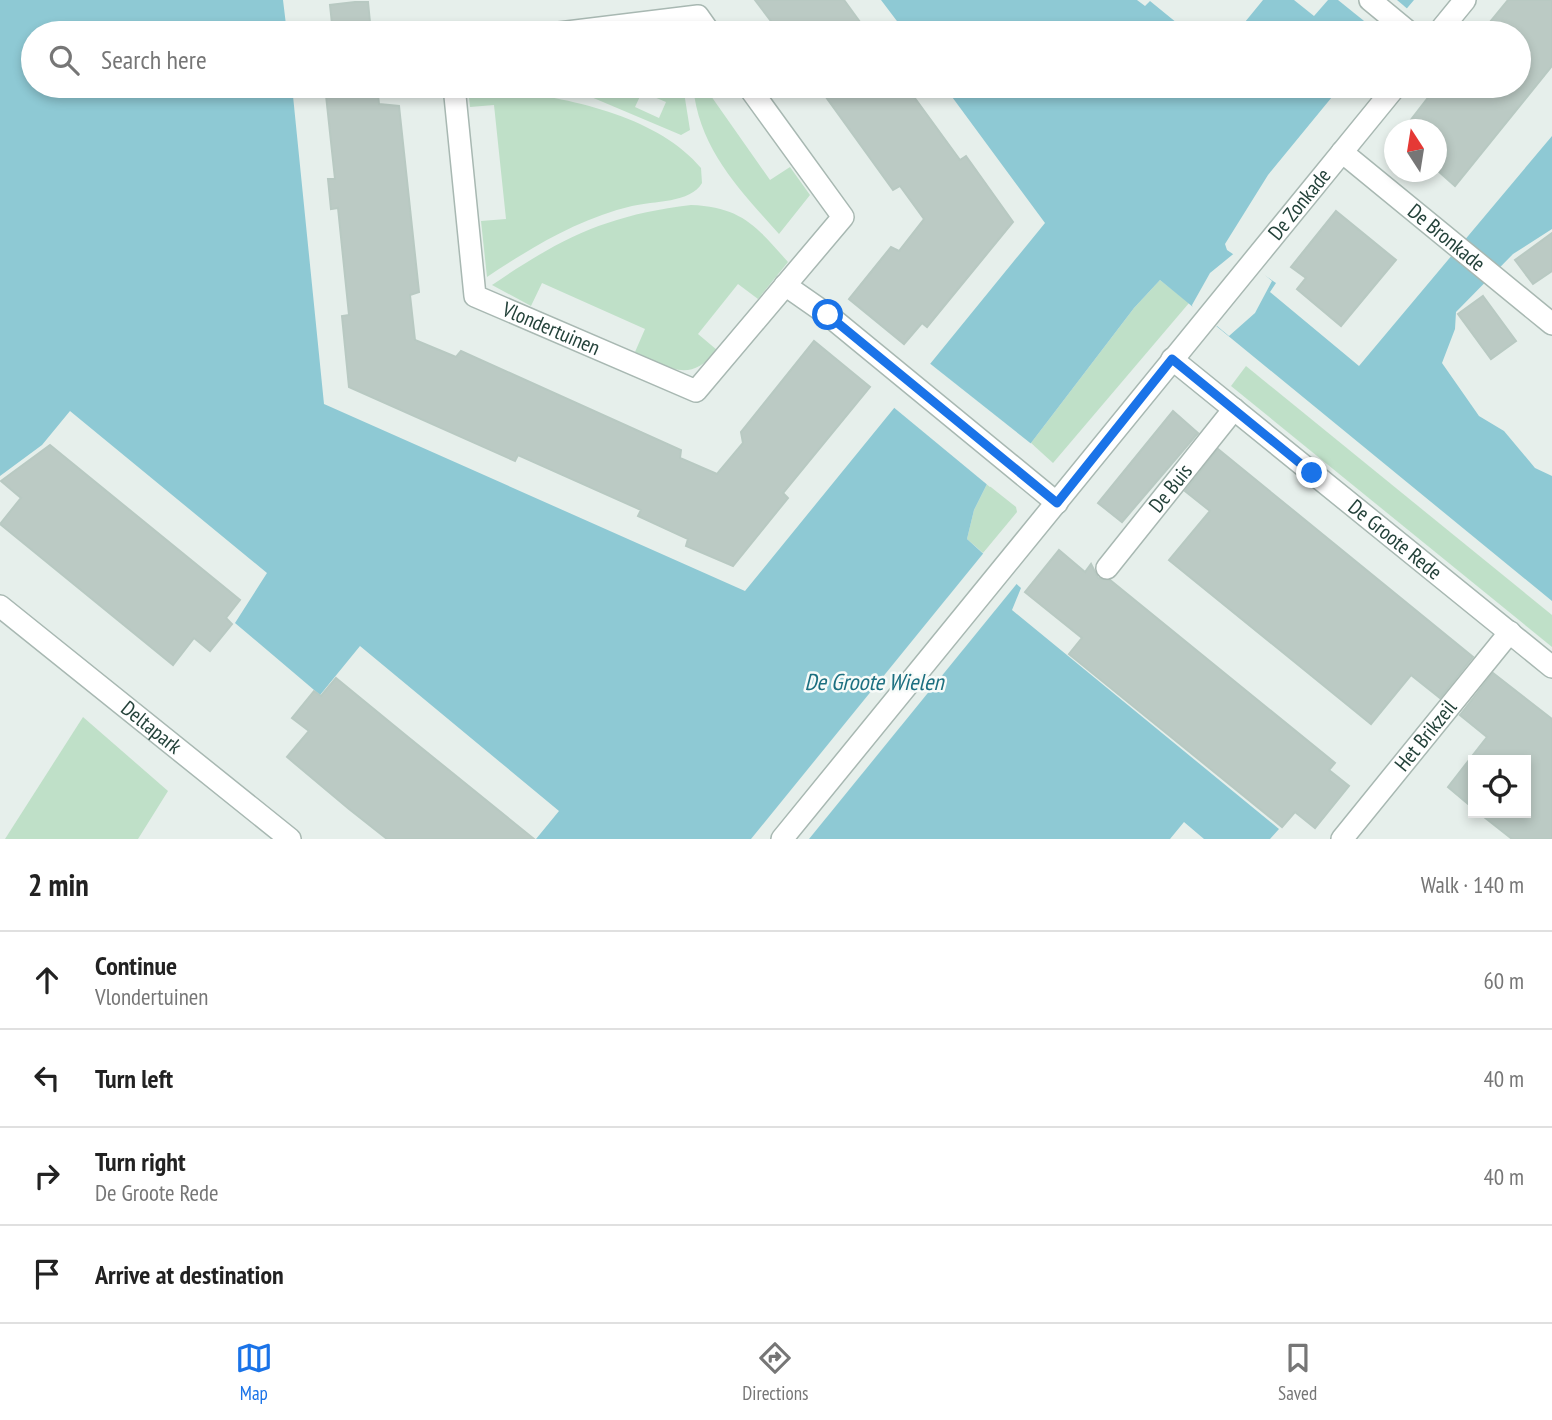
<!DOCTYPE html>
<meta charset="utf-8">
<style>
:root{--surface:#fff;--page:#f6f6f6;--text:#222;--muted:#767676;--line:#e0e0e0;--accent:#1a73e8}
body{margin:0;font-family:"PT Sans Narrow",sans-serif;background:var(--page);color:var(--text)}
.controls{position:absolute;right:21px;bottom:21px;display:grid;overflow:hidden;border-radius:0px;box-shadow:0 4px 10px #0003}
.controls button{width:63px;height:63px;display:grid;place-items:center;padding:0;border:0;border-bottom:2px solid var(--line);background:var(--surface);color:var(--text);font:35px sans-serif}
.compass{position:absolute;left:1384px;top:119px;width:63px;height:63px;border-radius:50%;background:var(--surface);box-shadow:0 4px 10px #0003;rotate:348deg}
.stop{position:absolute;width:21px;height:21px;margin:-16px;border:5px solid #1a73e8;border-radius:50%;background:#fff}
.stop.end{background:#1a73e8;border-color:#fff;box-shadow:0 2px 7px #0008}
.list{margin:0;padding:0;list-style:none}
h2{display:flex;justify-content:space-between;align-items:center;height:91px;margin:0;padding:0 28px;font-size:30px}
h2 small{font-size:23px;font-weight:400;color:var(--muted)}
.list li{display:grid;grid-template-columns:46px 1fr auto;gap:21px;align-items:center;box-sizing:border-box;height:98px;padding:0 28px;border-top:2px solid var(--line)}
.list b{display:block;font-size:26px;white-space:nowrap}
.list p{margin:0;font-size:23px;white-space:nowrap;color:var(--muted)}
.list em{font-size:23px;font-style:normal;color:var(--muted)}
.icon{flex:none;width:38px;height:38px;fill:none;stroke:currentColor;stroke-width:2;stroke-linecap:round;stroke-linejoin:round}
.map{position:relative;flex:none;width:1552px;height:839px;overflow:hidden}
.search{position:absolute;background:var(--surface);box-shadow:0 4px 10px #0003;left:21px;right:21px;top:21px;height:77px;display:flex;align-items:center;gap:18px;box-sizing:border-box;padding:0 24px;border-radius:38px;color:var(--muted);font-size:26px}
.sheet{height:483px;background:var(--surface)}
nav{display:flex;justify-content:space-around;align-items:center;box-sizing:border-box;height:98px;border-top:2px solid var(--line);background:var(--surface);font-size:19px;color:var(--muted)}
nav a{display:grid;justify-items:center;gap:4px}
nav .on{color:var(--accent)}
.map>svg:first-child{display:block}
.green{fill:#bfe0c8;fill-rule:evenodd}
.water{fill:#8ec9d4}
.pier{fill:#e6efeb}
.building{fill:#bbcac4;stroke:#b8c9c2;stroke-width:2}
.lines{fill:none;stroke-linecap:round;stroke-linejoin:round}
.street-casing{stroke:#a8b8b2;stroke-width:24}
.street{stroke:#fff;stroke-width:21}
.route{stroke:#1a73e8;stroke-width:9}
.labels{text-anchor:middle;stroke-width:5;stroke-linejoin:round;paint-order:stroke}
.street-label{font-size:21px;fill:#24423a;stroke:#f7fbf9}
.water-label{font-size:23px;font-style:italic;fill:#1c6f80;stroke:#f7fbf9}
</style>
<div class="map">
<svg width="1552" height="839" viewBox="0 0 1552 839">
<rect width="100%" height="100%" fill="#e6efeb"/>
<g class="green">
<path d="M546,86H683L690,130L681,135L584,94ZM642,92L666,102L659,118L635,107Z"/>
<path d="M693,86H704L770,180L790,167L810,195L779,234C739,189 699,149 693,86Z"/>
<path d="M468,89C540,91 652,109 701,168L702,183C691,203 653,201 632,206C578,219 534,246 487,277L481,221L506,219L494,105L470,107Z"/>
<path d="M691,205C742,207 757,227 788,262L758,299L738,284L698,334L717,350C689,385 669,367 635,352L645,329L542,283L531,306L492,285C561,238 607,215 691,205Z"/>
<polygon points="1160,280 1189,303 1053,463 1031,443 1134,308"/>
<polygon points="1246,366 1552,615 1552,647 1231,386"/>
<polygon points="987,484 1016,507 1017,512 983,553 967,539 974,510"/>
<polygon points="83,717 168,791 138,839 5,839"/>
</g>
<g class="water">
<polygon points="0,0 283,0 287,33 33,33 33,86 292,86 324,404 745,591 1045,223 944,86 1341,86 1268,175 1225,244 1227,250 1276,283 1270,292 1359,366 1552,136 1552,229 1513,254 1456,312 1455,329 1442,363 1479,416 1504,431 1535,468 1552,476 1552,601 1160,280 1134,308 1031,443 987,484 974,510 967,539 1021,588 1012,610 1279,829 1270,839 1204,839 1184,822 1170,839 536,839 559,811 360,646 320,695 235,623 267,573 70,411 42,445 0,476"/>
<polygon points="881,0 1137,0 1145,6 1150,1 1188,32 906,33"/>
<polygon points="1263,0 1294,0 1314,16 1328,0 1414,0 1386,33 1236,33"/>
</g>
<g class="pier">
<polygon points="1338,0 1397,0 1410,11 1391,33 1379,33"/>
<polygon points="1237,251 1272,281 1255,313 1229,336 1217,326 1214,328 1193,310 1192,305 1210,273"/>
<polygon points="928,362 1034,446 990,487 892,406"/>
<polygon points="986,550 1019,581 809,839 751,839"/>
</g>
<g class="building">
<polygon points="755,0 844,0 868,33 780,33"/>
<polygon points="1508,0 1552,0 1552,66 1455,186 1437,170 1437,130 1403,130 1437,86 1519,86 1519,33 1481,33"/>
<polygon points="355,2 368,2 371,33 333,33 330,5"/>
<polygon points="325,86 377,86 379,104 399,106 419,292 410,295 415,340 456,357 461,351 681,450 680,458 717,474 743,443 741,432 814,341 870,387 783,493 788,498 733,566 686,546 688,539 638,516 641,510 518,455 515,461 349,387 342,316 349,315 338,208 331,209 328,179 335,179"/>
<polygon points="818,86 906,86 960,160 966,156 1013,222 927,327 922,323 904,344 849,299 891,247 899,251 924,219 900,186 893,190"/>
<polygon points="1336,211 1396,260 1341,326 1297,289 1306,278 1291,267"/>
<polygon points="1552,233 1552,271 1533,284 1515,260"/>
<polygon points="1483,296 1516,341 1491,359 1458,314"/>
<polygon points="1173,411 1198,433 1122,522 1098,503"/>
<polygon points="50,445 240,600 226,618 232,624 210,651 194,638 173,665 0,524 21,498 1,481"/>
<polygon points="1218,449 1473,657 1440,698 1411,675 1371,724 1169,560 1210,511 1185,491"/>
<polygon points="1059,550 1085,572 1091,564 1098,578 1110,580 1335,763 1329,770 1349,786 1315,828 1295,812 1282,827 1069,654 1082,638 1025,592"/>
<polygon points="1493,673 1552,719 1552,839 1512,839 1479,813 1526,813 1526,760 1473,760 1473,808 1448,787 1487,737 1460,715"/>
<polygon points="336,678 408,737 534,839 387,839 349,809 287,757 309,731 292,718 314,691 321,696"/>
</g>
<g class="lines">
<g class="street-casing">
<g id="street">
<polyline points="1370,0 1410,33"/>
<polyline points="559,33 698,16 710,33"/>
<polyline points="1438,33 1465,0"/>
<path id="s1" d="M454,86L475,296L696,391L843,217L748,86"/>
<path id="s2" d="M1342,152L1552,324"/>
<polyline points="785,285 828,315 1057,503"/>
<path id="s3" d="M1172,359L1552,667"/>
<path id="s4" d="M1107,568L1234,409"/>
<path id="s5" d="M0,606L290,839"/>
<path id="s6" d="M782,839L1396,86"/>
<path id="s7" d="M1342,839L1510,632"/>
</g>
</g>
<use href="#street" class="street"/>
</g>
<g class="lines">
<polyline class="route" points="828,315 1057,503 1172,359 1312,473"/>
</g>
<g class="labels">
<g class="street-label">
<text dy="7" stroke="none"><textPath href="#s6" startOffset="819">De Zonkade</textPath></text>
<text dy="7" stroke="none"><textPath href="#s2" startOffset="135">De Bronkade</textPath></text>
<text dy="7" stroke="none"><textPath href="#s1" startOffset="294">Vlondertuinen</textPath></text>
<text dy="7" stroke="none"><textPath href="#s4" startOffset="102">De Buis</textPath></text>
<text dy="7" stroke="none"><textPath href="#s3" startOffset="287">De Groote Rede</textPath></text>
<text dy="7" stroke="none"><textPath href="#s5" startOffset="194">Deltapark</textPath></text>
<text dy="7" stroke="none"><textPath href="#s7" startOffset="133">Het Brikzeil</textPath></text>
</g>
<g class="water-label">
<text x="874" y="690">De Groote Wielen</text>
</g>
</g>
</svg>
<div class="controls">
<button><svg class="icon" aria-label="locate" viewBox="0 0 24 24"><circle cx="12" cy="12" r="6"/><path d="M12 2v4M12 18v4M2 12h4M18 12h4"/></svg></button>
</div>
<svg class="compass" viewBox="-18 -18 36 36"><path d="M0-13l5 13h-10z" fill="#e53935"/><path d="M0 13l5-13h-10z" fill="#767676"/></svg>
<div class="stop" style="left:828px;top:315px"></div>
<div class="stop end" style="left:1312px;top:473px"></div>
<div class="search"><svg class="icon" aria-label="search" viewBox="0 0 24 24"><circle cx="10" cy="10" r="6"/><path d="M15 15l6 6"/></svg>Search here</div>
</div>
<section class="sheet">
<h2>2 min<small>Walk · 140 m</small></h2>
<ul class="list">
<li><svg class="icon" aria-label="ahead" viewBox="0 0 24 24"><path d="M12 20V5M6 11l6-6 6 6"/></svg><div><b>Continue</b><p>Vlondertuinen</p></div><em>60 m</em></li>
<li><svg class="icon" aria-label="left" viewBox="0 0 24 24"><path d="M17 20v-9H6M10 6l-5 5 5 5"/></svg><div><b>Turn left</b></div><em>40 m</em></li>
<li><svg class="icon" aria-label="right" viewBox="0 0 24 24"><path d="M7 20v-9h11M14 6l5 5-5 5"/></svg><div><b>Turn right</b><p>De Groote Rede</p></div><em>40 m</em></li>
<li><svg class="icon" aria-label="arrive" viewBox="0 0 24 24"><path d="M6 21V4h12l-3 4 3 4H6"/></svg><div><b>Arrive at destination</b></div></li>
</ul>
</section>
<nav>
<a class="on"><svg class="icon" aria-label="map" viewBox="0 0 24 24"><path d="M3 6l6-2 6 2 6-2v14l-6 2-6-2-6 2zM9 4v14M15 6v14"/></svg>Map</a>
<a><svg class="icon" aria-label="directions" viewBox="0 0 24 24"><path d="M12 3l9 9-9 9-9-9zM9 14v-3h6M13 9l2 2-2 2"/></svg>Directions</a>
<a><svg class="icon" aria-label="saved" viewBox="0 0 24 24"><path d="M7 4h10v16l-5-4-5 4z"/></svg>Saved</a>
</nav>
